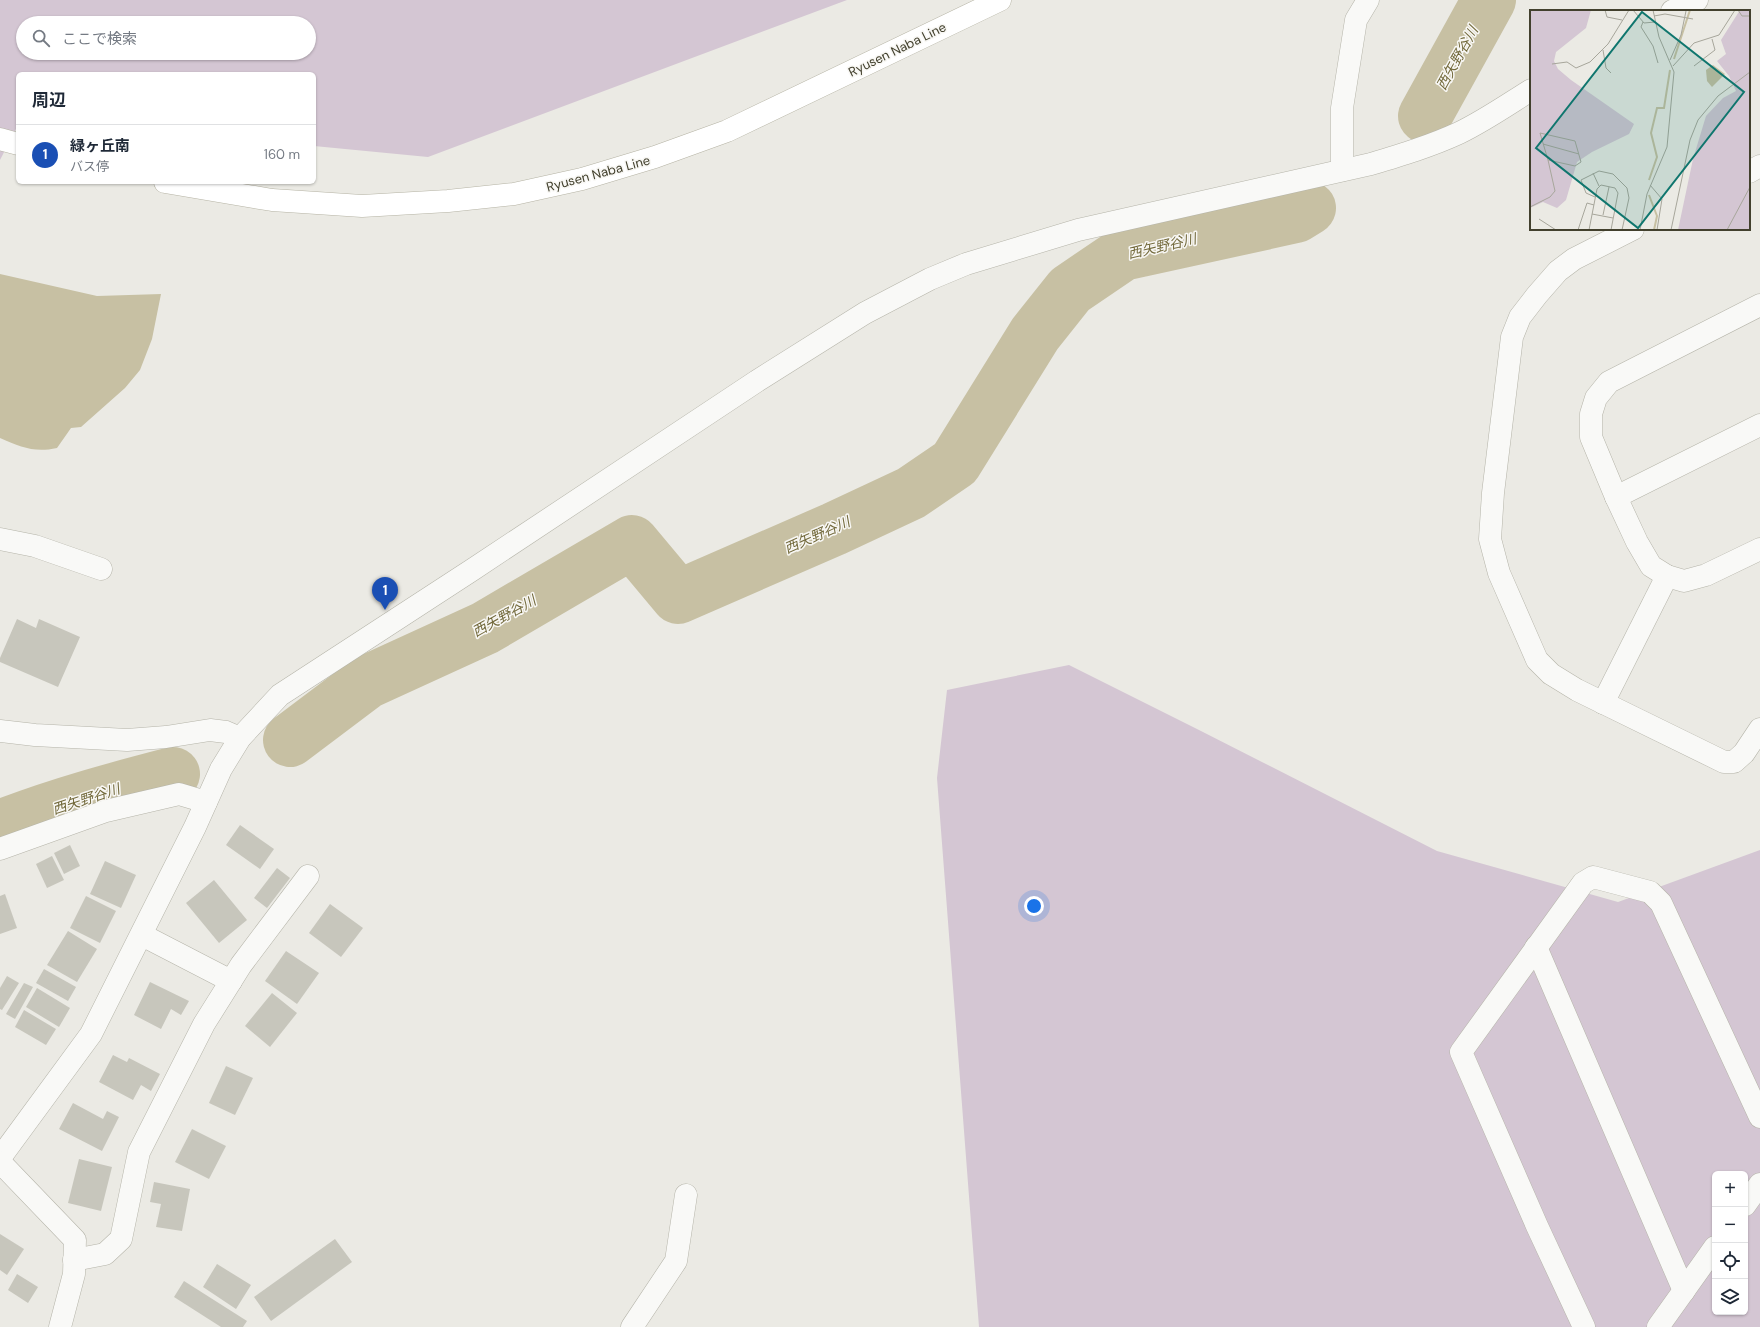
<!DOCTYPE html>
<html lang="ja">
<meta charset="utf-8">
<style>
:root{--surface:#fff;--page:#f2f2f3;--text:#1f2937;--muted:#747a83;--line:#e0e1e3;--accent:#ea580c}
body{margin:0;font-family:"DM Sans","Noto Sans JP",sans-serif;background:var(--page);color:var(--text)}
.controls{position:absolute;right:12px;bottom:12px;display:grid;overflow:hidden;border-radius:6px;box-shadow:0 1px 3px #0004}
.controls button{width:36px;height:36px;display:grid;place-items:center;padding:0;border:0;border-bottom:1px solid var(--line);background:var(--surface);color:var(--text);font:20px sans-serif}
.you{position:absolute;left:1034px;top:906px;width:14px;height:14px;margin:-10px;border:3px solid #fff;border-radius:50%;background:#1a73e8;box-shadow:0 0 0 6px #1a73e833}
.badge{display:grid;place-items:center;width:26px;height:26px;border-radius:50%;background:var(--accent);color:#fff;font-size:13px;font-weight:700}
.pin{position:absolute;translate:-50% -33px;filter:drop-shadow(0 1px 2px #0008)}
.pin::after{content:'';position:absolute;top:21px;width:14px;height:12px;background:inherit;clip-path:polygon(0 0,100% 0,50% 100%)}
.list{margin:0;padding:0;list-style:none}
h2{display:flex;justify-content:space-between;align-items:center;height:52px;margin:0;padding:0 16px;font-size:17px}
h2 small{font-size:13px;font-weight:400;color:var(--muted)}
.list li{display:grid;grid-template-columns:26px 1fr auto;gap:12px;align-items:center;box-sizing:border-box;height:60px;padding:0 16px;border-top:1px solid var(--line)}
.list b{display:block;font-size:15px;white-space:nowrap}
.list p{margin:0;font-size:13px;white-space:nowrap;color:var(--muted)}
.list em{font-size:13px;font-style:normal;color:var(--muted)}
.icon{flex:none;width:22px;height:22px;fill:none;stroke:currentColor;stroke-width:2;stroke-linecap:round;stroke-linejoin:round}
.map{position:relative;flex:none;width:1760px;height:1327px;overflow:hidden}
.search{position:absolute;background:var(--surface);box-shadow:0 1px 3px #0004;left:16px;top:16px;width:300px;height:44px;display:flex;align-items:center;gap:10px;box-sizing:border-box;padding:0 14px;border-radius:22px;color:var(--muted);font-size:15px}
.panel{position:absolute;background:var(--surface);box-shadow:0 1px 3px #0004;left:16px;top:72px;width:300px;height:112px;border-radius:6px}
.map>svg:first-child{display:block}
.green{fill:#d4c6d3;fill-rule:evenodd}
.water{fill:#c7c0a3}
.lines{fill:none;stroke-linecap:round;stroke-linejoin:round}
.river{stroke:#c7c0a3;stroke-width:54}
.building{fill:#c7c6bc}
.minor-casing{stroke:#b5b4a9;stroke-width:23}
.major-casing{stroke:#b5b3a4;stroke-width:23}
.minor{stroke:#f9f9f7;stroke-width:22}
.major{stroke:#fff;stroke-width:22}
.labels{text-anchor:middle;stroke-width:3;stroke-linejoin:round;paint-order:stroke}
.street-label{font-size:13px;fill:#42402d;stroke:#f8f7f4}
.water-label{font-size:14px;font-style:italic;fill:#72693b;stroke:#f8f7f4}
.inset-river{fill:none;stroke:#c7c0a3;stroke-width:2}
.inset-road{fill:none;stroke:#a7a69b;stroke-width:1}
.view{fill:#0f766e;fill-opacity:0.15;stroke:#0f766e;stroke-width:2}
.inset-edge{fill:none;stroke:#42402d;stroke-width:2}
</style>
<div class="map">
<svg width="1760" height="1327" viewBox="0 0 1760 1327">
<rect width="100%" height="100%" fill="#ebeae4"/>
<g class="green">
<path d="M0,0H847L428,157L314,146V74H18V125L0,160ZM23,23H309V53H23Z"/>
<path d="M1069,665L1199,730L1437,851L1618,902L1760,850V1327H979L937,778L947,690ZM1715,1174H1745V1312H1715Z"/>
</g>
<path class="water" d="M0,274L97,296L161,294L152,339L140,370L125,388L81,427L71,428L57,448C34,453 21,447 0,438Z"/>
<g class="lines">
<g class="river">
<polyline points="1425,116 1489,0"/>
<polyline points="290,740 367,682 485,628 632,542 678,597 834,529 911,493 955,463 1035,334 1070,290 1123,254 1296,216 1309,208"/>
<path d="M0,827C56,805 115,789 173,774"/>
</g>
</g>
<g class="building">
<polygon points="17,619 36,628 39,619 80,637 58,687 0,662 0,658"/>
<polygon points="240,825 274,849 260,869 226,845"/>
<polygon points="70,845 80,866 64,874 54,853"/>
<polygon points="52,856 64,880 47,888 36,864"/>
<polygon points="105,861 136,875 121,908 90,894"/>
<polygon points="277,868 290,878 267,908 254,898"/>
<polygon points="214,880 247,920 219,943 186,903"/>
<polygon points="5,894 17,928 0,934 0,896"/>
<polygon points="86,896 116,911 100,943 70,928"/>
<polygon points="330,904 363,928 341,957 309,933"/>
<polygon points="68,931 97,949 77,982 47,965"/>
<polygon points="286,951 319,973 297,1004 265,981"/>
<polygon points="44,969 76,987 68,1001 36,983"/>
<polygon points="7,976 19,983 2,1010 0,1009 0,988"/>
<polygon points="150,982 189,1001 181,1015 171,1009 161,1029 134,1015"/>
<polygon points="24,983 33,987 15,1019 6,1014"/>
<polygon points="37,988 70,1008 59,1027 26,1007"/>
<polygon points="272,993 297,1013 270,1047 245,1026"/>
<polygon points="24,1010 56,1029 46,1045 15,1027"/>
<polygon points="113,1055 127,1062 129,1058 160,1074 151,1091 141,1085 133,1100 99,1082"/>
<polygon points="226,1066 253,1078 235,1115 209,1103"/>
<polygon points="73,1103 103,1119 107,1111 119,1117 102,1151 59,1129"/>
<polygon points="192,1129 226,1146 209,1179 175,1162"/>
<polygon points="79,1159 112,1167 101,1211 68,1203"/>
<polygon points="154,1182 190,1189 182,1231 156,1227 161,1204 150,1202"/>
<polygon points="0,1234 24,1249 7,1275 0,1270"/>
<polygon points="335,1239 352,1262 271,1321 254,1297"/>
<polygon points="217,1264 251,1285 236,1309 203,1287"/>
<polygon points="17,1274 38,1287 28,1303 8,1290"/>
<polygon points="184,1281 247,1321 243,1327 221,1327 174,1297"/>
</g>
<g class="lines">
<g class="minor-casing">
<g id="minor">
<polyline points="1672,11 1697,0"/>
<polyline points="1342,170 1342,108 1356,20 1368,0"/>
<polyline points="1749,172 1760,166"/>
<polyline points="1633,229 1574,259 1558,271 1537,295 1520,317 1512,337 1493,493 1490,539 1499,573 1537,660 1551,674 1577,690 1724,762 1734,762 1744,753 1760,729"/>
<polyline points="1760,305 1609,382 1596,398 1591,414 1591,437 1616,497 1637,542 1651,566 1667,576 1684,581 1706,575 1760,549"/>
<polyline points="1616,497 1760,425"/>
<polyline points="0,539 35,546 101,569"/>
<polyline points="1603,703 1667,576"/>
<polyline points="0,731 35,735 127,740 166,737 210,730 226,732 240,738"/>
<polyline points="0,849 106,811 179,794 206,802"/>
<polyline points="142,935 231,981"/>
<polyline points="1536,947 1684,1291"/>
<path d="M0,1158L91,1034L195,827L221,769L240,738L280,695L472,570L757,381L865,313L930,279L966,264L1078,230L1371,164C1401,155 1431,146 1459,133C1484,121 1507,105 1531,90"/>
<polyline points="0,1162 75,1240 74,1274 60,1327"/>
<polyline points="1745,1205 1760,1184"/>
<polyline points="74,1260 105,1254 121,1239 139,1152 204,1024 241,965 308,876"/>
<polyline points="632,1327 676,1261 686,1195"/>
<polyline points="1584,1327 1537,1226 1461,1052 1583,883 1593,877 1650,892 1661,903 1760,1117"/>
<polyline points="1658,1327 1715,1247"/>
</g>
</g>
<g class="major-casing">
<g id="major">
<polyline points="0,139 18,144"/>
<polyline points="165,182 272,200 362,206 448,201 514,194 582,179 655,157 727,131 1000,0"/>
</g>
</g>
<use href="#minor" class="minor"/>
<use href="#major" class="major"/>
</g>
<g class="labels">
<g class="street-label">
<text transform="translate(897 49) rotate(-26)" y="5">Ryusen Naba Line</text>
<text transform="translate(598 173) rotate(-15)" y="5">Ryusen Naba Line</text>
</g>
<g class="water-label">
<text transform="translate(1457 58) rotate(-61)" y="5">西矢野谷川</text>
<text transform="translate(1162 246) rotate(-13)" y="5">西矢野谷川</text>
<text transform="translate(817 535) rotate(-24)" y="5">西矢野谷川</text>
<text transform="translate(504 616) rotate(-29)" y="5">西矢野谷川</text>
<text transform="translate(86 799) rotate(-18)" y="5">西矢野谷川</text>
</g>
</g>
<g transform="translate(1530 10)">
<rect width="220" height="220" fill="#ebeae4"/>
<path d="M0,0H61L56,18L26,42L24,51L28,59L41,70L104,114L99,124L62,142L47,152L36,190L27,198L13,192L0,198ZM210,0H220V220H148L163,149L176,106L193,88L206,81L199,66L187,51L196,44L191,30Z" fill="#d4c6d3"/>
<path d="M183,55L195,64L182,77L177,71L176,60Z" fill="#c7c0a3"/>
<path class="inset-river" d="M144,49L160,0M119,170L127,147L121,123L127,98H134L140,60M119,185L127,206L124,220"/>
<path class="inset-road" d="M75,0L77,7L92,10M103,0L114,13L125,12M208,0L212,6H220M124,6L135,4L163,9M113,12L111,17L123,36L128,53M73,40L76,58L81,63M140,50L151,25L156,1M22,54L37,52L46,58L60,52L78,34L99,0M143,56L164,33L189,25L205,0M164,56L185,40L182,29M10,123L45,131L51,152L45,156L18,150ZM13,134L49,144M63,163L69,176M120,175L132,189L127,220M65,187L56,183L51,170L69,161L83,164L97,178L99,188L92,220M0,197L20,187L25,181L18,150M62,204L83,208M73,205L79,177M9,209L26,220M48,220L57,193L64,195M59,220L67,179L71,175L85,178L88,183L81,220M110,220L117,184L137,137L144,62L129,27L123,0M141,220L160,130L168,110L188,86L220,62M197,220L220,177"/>
<path class="view" d="M112,2L214,82L108,218L6,138Z"/>
<rect width="220" height="220" class="inset-edge"/>
</g>
</svg>
<div class="controls">
<button>+</button>
<button>−</button>
<button><svg class="icon" aria-label="locate" viewBox="0 0 24 24"><circle cx="12" cy="12" r="6"/><path d="M12 2v4M12 18v4M2 12h4M18 12h4"/></svg></button>
<button><svg class="icon" aria-label="layers" viewBox="0 0 24 24"><path d="M12 4l9 5-9 5-9-5zM3 14l9 5 9-5"/></svg></button>
</div>
<div class="you"></div>
<div class="pin badge" style="left:385px;top:610px;background:#1a4fb4">1</div>
<div class="search"><svg class="icon" aria-label="search" viewBox="0 0 24 24"><circle cx="10" cy="10" r="6"/><path d="M15 15l6 6"/></svg>ここで検索</div>
<section class="panel">
<h2>周辺<small></small></h2>
<ul class="list">
<li><span class="badge" style="background:#1a4fb4">1</span><div><b>緑ヶ丘南</b><p>バス停</p></div><em>160 m</em></li>
</ul>
</section>
</div>
